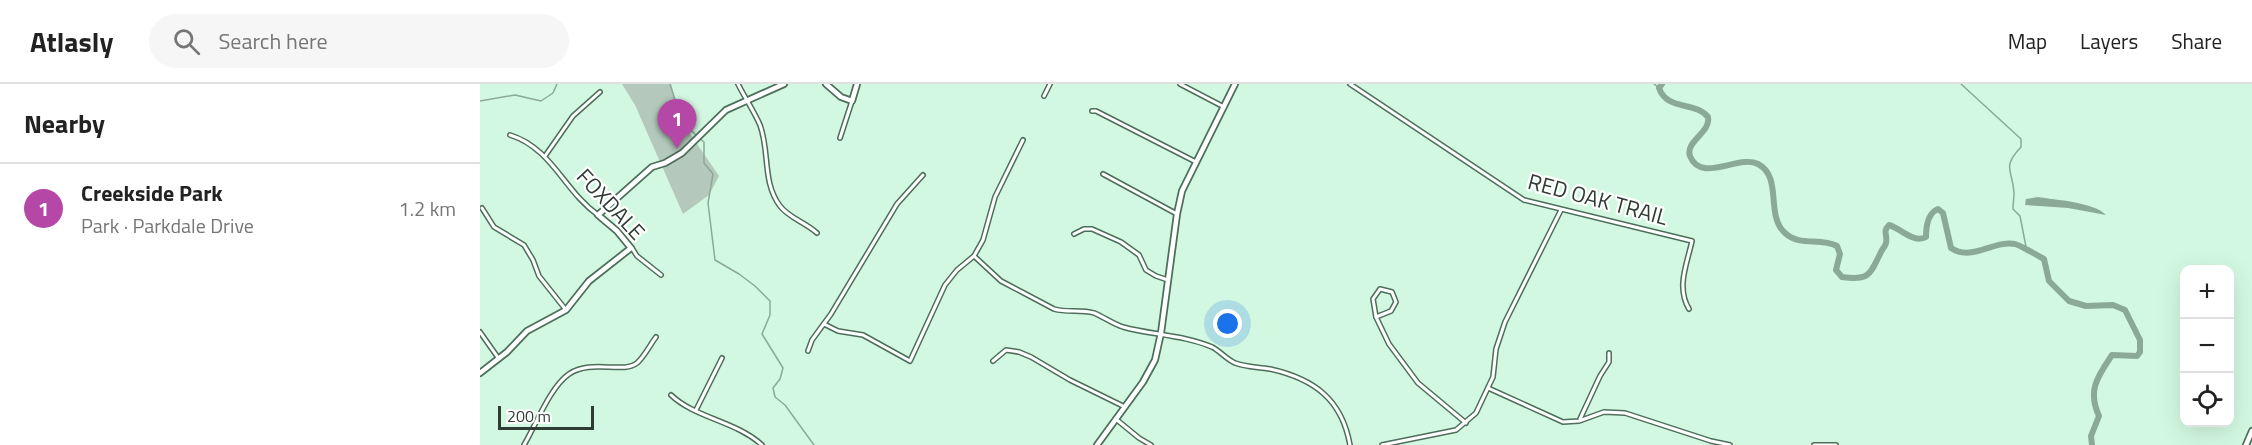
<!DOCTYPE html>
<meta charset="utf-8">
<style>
:root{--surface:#fff;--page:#f6f6f6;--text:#222;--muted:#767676;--line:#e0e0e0;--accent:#b548a7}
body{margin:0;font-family:"Titillium Web",sans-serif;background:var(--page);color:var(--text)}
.controls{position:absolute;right:18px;bottom:18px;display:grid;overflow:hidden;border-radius:12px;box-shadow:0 6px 24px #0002}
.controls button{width:54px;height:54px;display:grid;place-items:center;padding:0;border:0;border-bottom:2px solid var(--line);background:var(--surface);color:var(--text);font:30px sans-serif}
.scale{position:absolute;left:18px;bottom:15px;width:96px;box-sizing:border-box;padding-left:6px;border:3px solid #2e3c33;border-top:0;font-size:16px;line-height:21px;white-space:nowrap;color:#2e3c33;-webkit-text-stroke:4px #fff;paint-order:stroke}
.you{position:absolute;left:748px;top:240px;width:21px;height:21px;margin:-15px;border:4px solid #fff;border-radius:50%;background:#1a73e8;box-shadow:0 0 0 9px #1a73e833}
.badge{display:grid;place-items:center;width:39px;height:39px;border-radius:50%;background:var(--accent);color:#fff;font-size:20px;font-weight:700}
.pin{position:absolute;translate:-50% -50px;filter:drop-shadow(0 2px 3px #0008)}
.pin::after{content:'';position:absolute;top:32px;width:21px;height:18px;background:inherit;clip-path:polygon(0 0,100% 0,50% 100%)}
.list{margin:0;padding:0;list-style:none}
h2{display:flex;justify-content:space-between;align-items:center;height:78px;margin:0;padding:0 24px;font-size:26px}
h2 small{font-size:20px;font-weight:400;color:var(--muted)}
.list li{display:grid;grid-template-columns:39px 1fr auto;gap:18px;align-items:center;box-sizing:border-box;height:90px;padding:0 24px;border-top:2px solid var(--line)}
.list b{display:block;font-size:22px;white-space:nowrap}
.list p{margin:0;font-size:20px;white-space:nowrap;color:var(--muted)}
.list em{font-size:20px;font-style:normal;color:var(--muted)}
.icon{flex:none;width:33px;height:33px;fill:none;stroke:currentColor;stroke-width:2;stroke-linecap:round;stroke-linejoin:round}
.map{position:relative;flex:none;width:1772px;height:361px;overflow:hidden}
header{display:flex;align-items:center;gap:36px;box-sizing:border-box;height:84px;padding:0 30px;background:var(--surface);border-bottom:2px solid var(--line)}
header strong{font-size:28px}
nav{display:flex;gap:33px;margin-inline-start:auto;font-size:21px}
.search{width:420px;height:54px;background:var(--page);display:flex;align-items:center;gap:15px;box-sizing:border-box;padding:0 21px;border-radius:33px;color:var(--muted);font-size:22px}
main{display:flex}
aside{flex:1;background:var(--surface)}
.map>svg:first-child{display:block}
.green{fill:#b4c9bc}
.water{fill:#8ba997}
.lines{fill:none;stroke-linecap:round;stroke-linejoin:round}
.stream{stroke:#8ba997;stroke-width:1.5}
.river{stroke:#8ba997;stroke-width:6}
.street-casing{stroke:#4d6e5a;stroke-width:6}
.secondary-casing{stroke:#4d6e5a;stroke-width:8}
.street{stroke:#fff;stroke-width:3}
.secondary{stroke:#fff;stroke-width:4.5}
.labels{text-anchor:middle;stroke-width:4.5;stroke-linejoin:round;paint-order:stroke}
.street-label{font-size:22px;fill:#2e3c33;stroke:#fff}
</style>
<header>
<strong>Atlasly</strong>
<div class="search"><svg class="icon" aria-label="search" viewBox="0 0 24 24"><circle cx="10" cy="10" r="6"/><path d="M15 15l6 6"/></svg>Search here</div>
<nav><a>Map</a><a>Layers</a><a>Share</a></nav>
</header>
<main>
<aside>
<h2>Nearby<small></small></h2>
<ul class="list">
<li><span class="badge">1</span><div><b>Creekside Park</b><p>Park · Parkdale Drive</p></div><em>1.2 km</em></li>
</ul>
</aside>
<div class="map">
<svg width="1772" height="361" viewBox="0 0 1772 361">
<rect width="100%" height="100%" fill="#d3f8e1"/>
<polygon class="green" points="142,0 191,0 202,38 239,92 229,111 203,130 155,21"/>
<path class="water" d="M1558,113C1575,116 1614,118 1626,131L1588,124L1545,121L1546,115Z"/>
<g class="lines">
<g class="stream">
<polyline points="190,0 202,38 216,51"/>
<polyline points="1174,0 1179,4"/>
<path d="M1481,0L1541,55V63C1521,84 1533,86 1534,109C1534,114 1533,120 1533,125L1540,132L1547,168"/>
<polyline points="0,17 35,11 61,17 73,9 77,0"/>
<polyline points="219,54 224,58 224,79 233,90 228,119 235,176 259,190 275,202 290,217 290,231 282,250 303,284 300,295 293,304 295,313 305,321 334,361"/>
</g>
<path class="river" d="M1182,0L1179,4C1187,27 1215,17 1228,33C1231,49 1205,57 1210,72C1221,100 1259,70 1278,80C1303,93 1285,131 1305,149C1320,163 1340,153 1357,162L1360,170L1356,186L1362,193C1390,197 1390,190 1401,168C1404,162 1404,165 1406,159C1408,151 1402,148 1409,141C1420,144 1434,160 1446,153C1446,143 1448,129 1458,125L1463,129L1471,164C1492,178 1513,156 1535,160C1537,160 1561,173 1564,175L1569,197L1589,217L1606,222L1633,221L1645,226L1660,256V268L1657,272L1632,271C1618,292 1607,306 1619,332L1611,352L1612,361"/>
<g class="street-casing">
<g id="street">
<path d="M258,0C265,14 274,27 280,41C290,68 282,98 300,122C309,134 325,138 337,149"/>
<polyline points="700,0 744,23"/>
<path d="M870,0L1044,116L1212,157C1207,180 1196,203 1209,225"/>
<polyline points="564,12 570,0"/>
<polyline points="612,27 616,27 716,78"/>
<path d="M30,51C72,64 84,107 118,131"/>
<polyline points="360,54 372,17"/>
<polyline points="65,72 93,32 120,8"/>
<polyline points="623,90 697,130"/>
<polyline points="2,124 14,143 44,161 53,176 59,192 86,226"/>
<polyline points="594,150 604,145 612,145 641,158 659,171 666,186 676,192 688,196"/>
<polyline points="152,164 157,172 181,191"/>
<path d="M494,172L521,197L574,225C587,229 601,225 614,229C624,233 633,240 643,243C672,251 704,251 732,263C740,267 746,275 755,279C765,283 779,283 790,285C835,295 862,316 870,361"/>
<polygon points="900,205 912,208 916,218 911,227 896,233 893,215"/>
<polyline points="896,233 909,260 938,299 986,339"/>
<polyline points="344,240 358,247 383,251 430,277 465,201 477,186 494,172 503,156 515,113 543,56"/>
<polyline points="0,248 19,275"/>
<polyline points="328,267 332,256 351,230 417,120 443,91"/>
<polyline points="513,277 526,266 539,268 551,273 590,296 645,323"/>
<polyline points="1008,304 1083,338 1099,337 1124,328 1145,329 1231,357 1250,361"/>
<path d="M191,311C215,334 256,337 282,361"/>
<polyline points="216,326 242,274"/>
<polyline points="1100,335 1120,292 1129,278 1129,269"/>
<polyline points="637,336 659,354 671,361"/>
<path d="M44,361C56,341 70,303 89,290C111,275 143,290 157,279C164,273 170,261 176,253"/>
<polyline points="902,361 976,346 996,329 1013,293 1016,265 1025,238 1081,126"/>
<polyline points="1334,361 1356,361"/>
</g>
</g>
<g class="secondary-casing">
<g id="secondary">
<polyline points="346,0 361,13 372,17 377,0"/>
<polyline points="0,289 27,268 47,247 86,226 109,197 151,164 137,147 118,131 172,83 185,79 202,69 246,26 304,0"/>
<polyline points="617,361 663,298 675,276 681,249 697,130 702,107 755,0"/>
<polyline points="1766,361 1772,347"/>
</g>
</g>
<use href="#street" class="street"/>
<use href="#secondary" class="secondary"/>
</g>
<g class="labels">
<g class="street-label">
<text transform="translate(1118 115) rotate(15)" y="8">RED OAK TRAIL</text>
<text transform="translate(131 120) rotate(47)" y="8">FOXDALE</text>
</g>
</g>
</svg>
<div class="controls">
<button>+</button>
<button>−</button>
<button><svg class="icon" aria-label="locate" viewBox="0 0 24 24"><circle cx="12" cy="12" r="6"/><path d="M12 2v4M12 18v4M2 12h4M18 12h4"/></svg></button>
</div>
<div class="scale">200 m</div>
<div class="you"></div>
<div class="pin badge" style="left:197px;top:65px">1</div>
</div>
</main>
